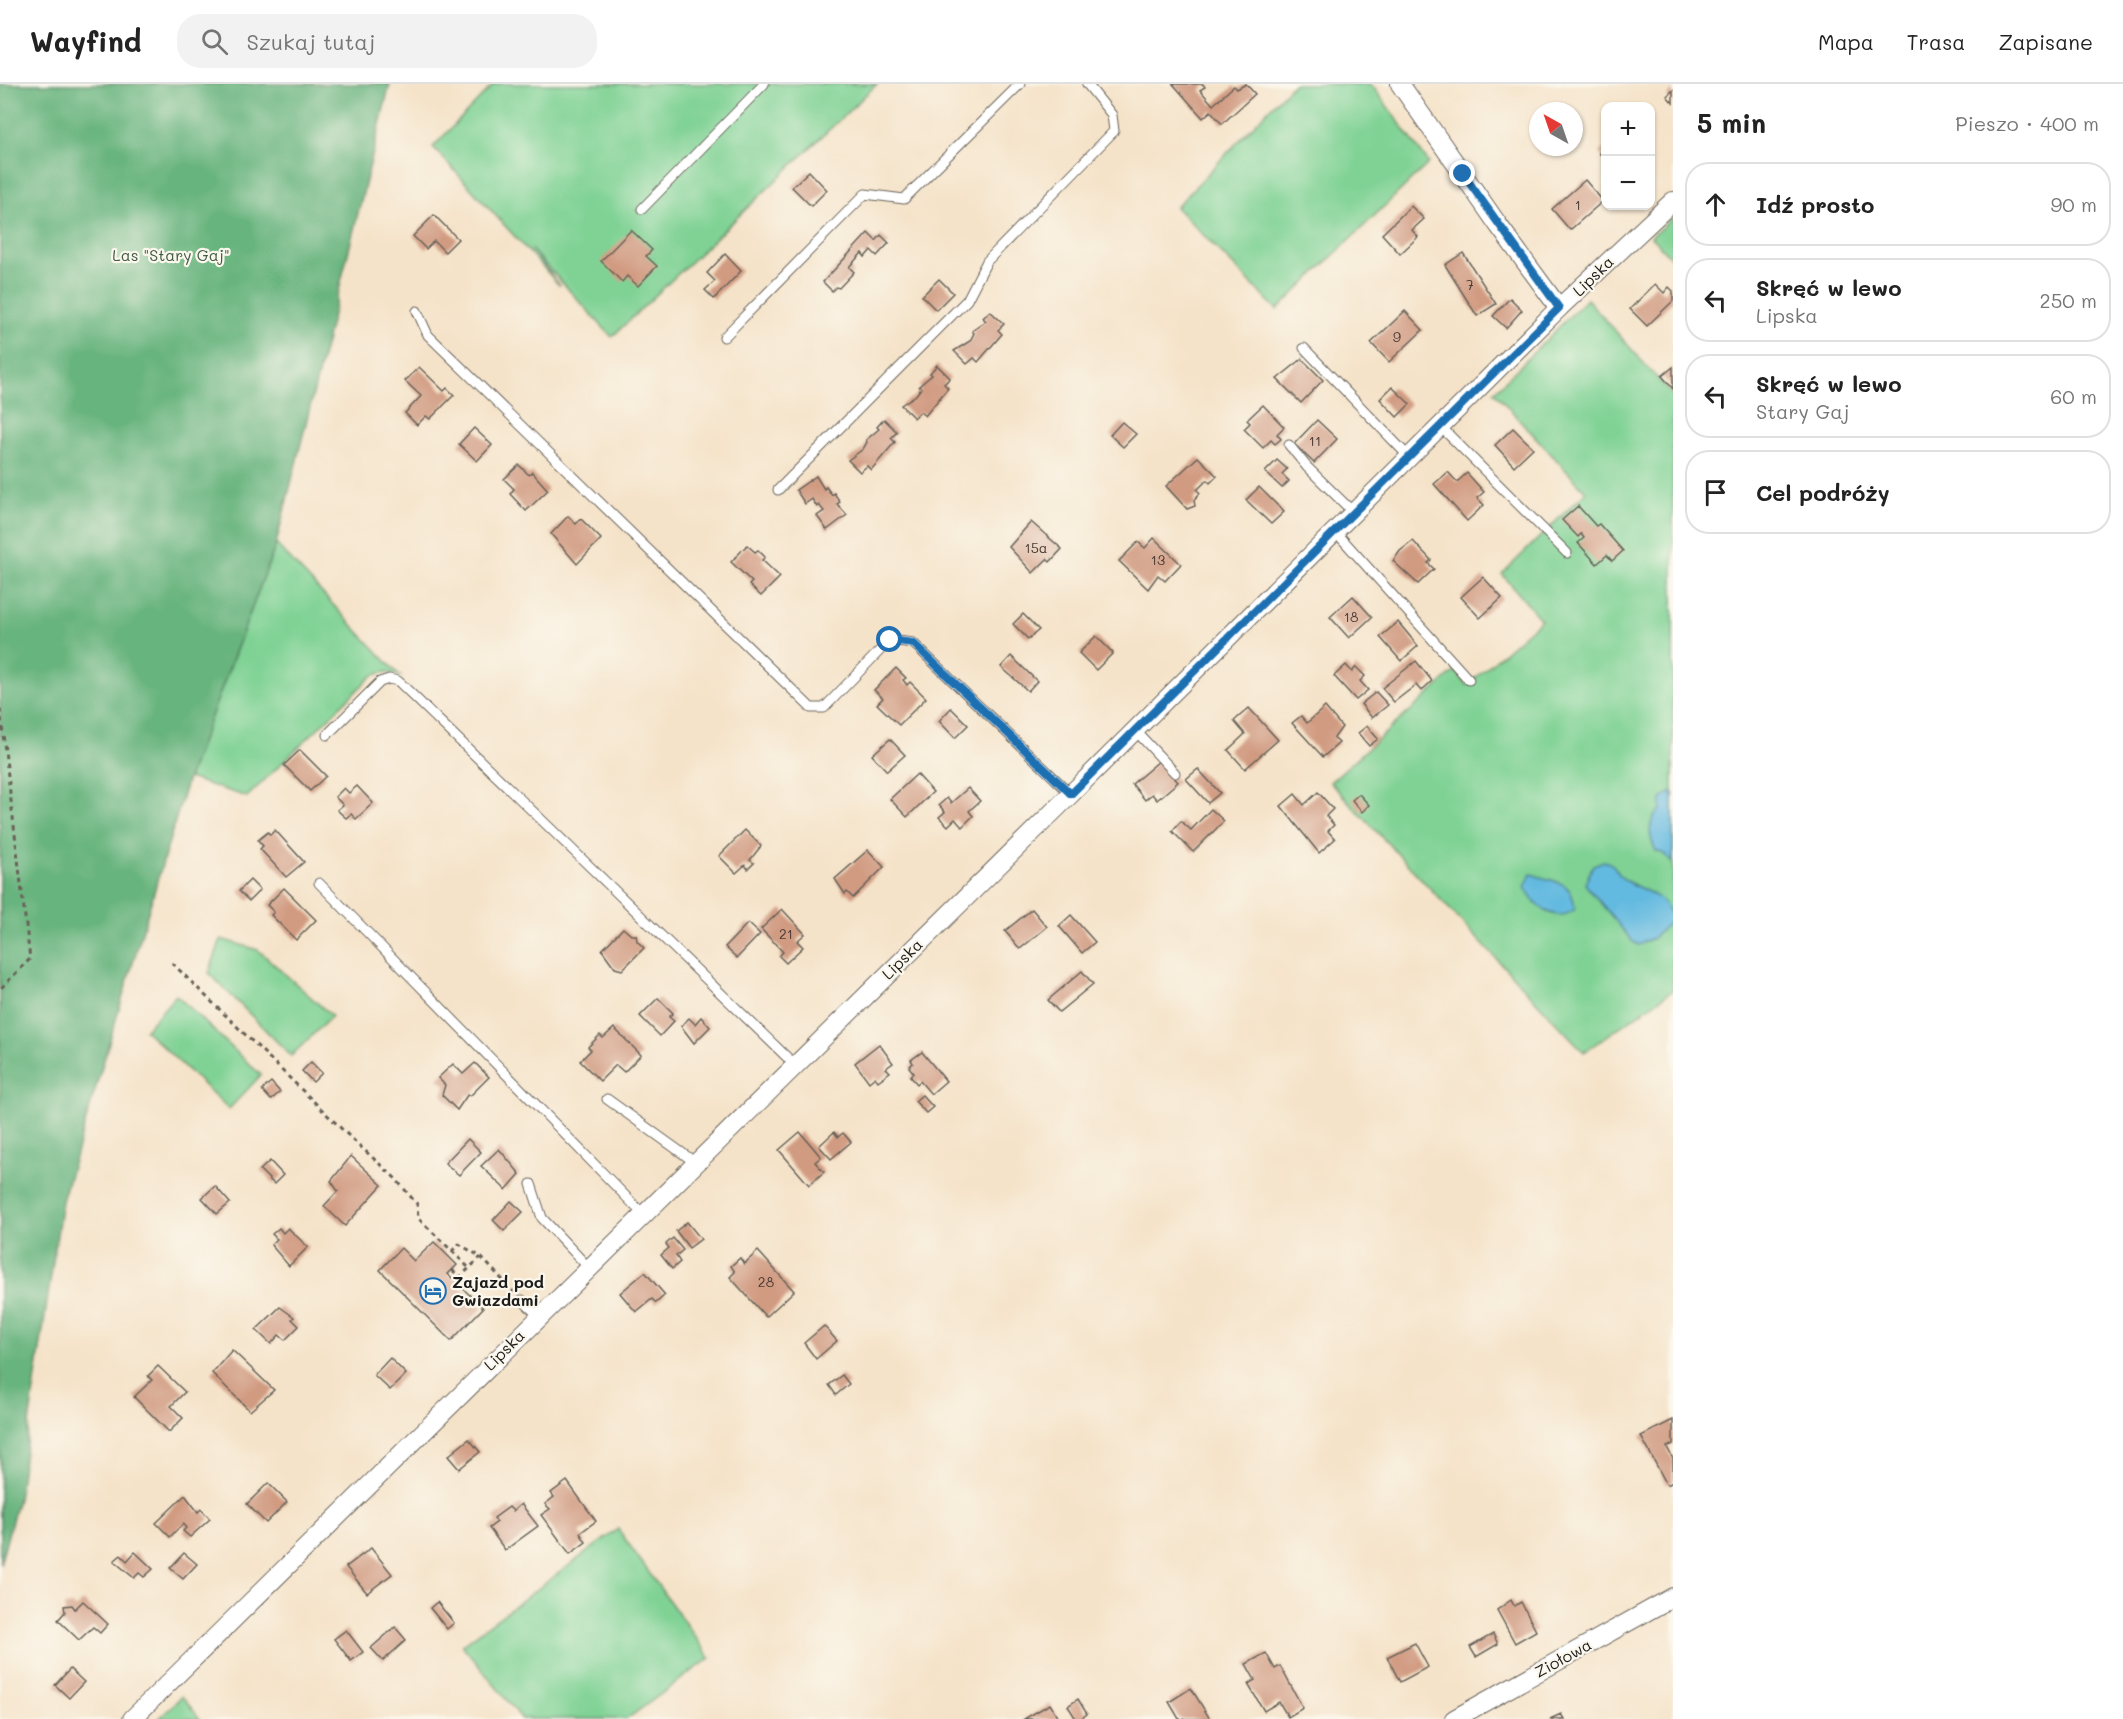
<!DOCTYPE html>
<html lang="pl">
<meta charset="utf-8">
<style>
:root{--surface:#fff;--page:#f2f2f2;--text:#222;--muted:#767676;--line:#e0e0e0}
body{margin:0;font-family:Mali,sans-serif;background:var(--page);color:var(--text)}
.controls{position:absolute;right:18px;top:18px;display:grid;overflow:hidden;border-radius:12px;box-shadow:0 2px 4px #0004}
.controls button{width:54px;height:54px;display:grid;place-items:center;padding:0;border:0;border-bottom:2px solid var(--line);background:var(--surface);color:var(--text);font:30px sans-serif}
.compass{position:absolute;left:1529px;top:18px;width:54px;height:54px;border-radius:50%;background:var(--surface);box-shadow:0 2px 4px #0004;rotate:320deg}
.stop{position:absolute;width:18px;height:18px;margin:-14px;border:4px solid #1f6fb2;border-radius:50%;background:#fff}
.stop.end{background:#1f6fb2;border-color:#fff;box-shadow:0 2px 6px #0008}
.list{margin:0;padding:0;list-style:none}
h2{display:flex;justify-content:space-between;align-items:center;height:78px;margin:0;padding:0 24px;font-size:26px}
h2 small{font-size:20px;font-weight:400;color:var(--muted)}
.list li{display:grid;grid-template-columns:39px 1fr auto;gap:18px;align-items:center;box-sizing:border-box;height:84px;margin:0 12px 12px;padding:0 12px;border:2px solid var(--line);border-radius:24px}
.list b{display:block;font-size:22px;white-space:nowrap}
.list p{margin:0;font-size:20px;white-space:nowrap;color:var(--muted)}
.list em{font-size:20px;font-style:normal;color:var(--muted)}
.icon{flex:none;width:33px;height:33px;fill:none;stroke:currentColor;stroke-width:2;stroke-linecap:round;stroke-linejoin:round}
.map{position:relative;flex:none;width:1673px;height:1635px;overflow:hidden}
header{display:flex;align-items:center;gap:36px;box-sizing:border-box;height:84px;padding:0 30px;background:var(--surface);border-bottom:2px solid var(--line)}
header strong{font-size:28px}
nav{display:flex;gap:33px;margin-inline-start:auto;font-size:21px}
.search{width:420px;height:54px;background:var(--page);display:flex;align-items:center;gap:15px;box-sizing:border-box;padding:0 21px;border-radius:24px;color:var(--muted);font-size:22px}
main{display:flex}
aside{flex:1;background:var(--surface)}
.map>svg:first-child{display:block}
.green{fill:#7fd294;stroke:#4e7758;stroke-width:1.5}
.forest{fill:#67b47e;stroke:#42684d;stroke-width:1.5}
.water{fill:#63bae0;stroke:#406b7e;stroke-width:1.5}
.building{fill:#d19b82}
.lines{fill:none;stroke-linecap:round;stroke-linejoin:round}
.lane-casing{stroke:#686259;stroke-width:11}
.street-casing{stroke:#686259;stroke-width:20}
.path{stroke:#686259;stroke-width:3;stroke-dasharray:4.5 4.5;stroke-linecap:butt}
.lane{stroke:#fff;stroke-width:9}
.street{stroke:#fff;stroke-width:18}
.route{stroke:#1f6fb2;stroke-width:8}
.labels{text-anchor:middle;stroke-width:4.5;stroke-linejoin:round;paint-order:stroke}
.number-label{font-size:14px;fill:#493c36}
.park-label{font-size:16px;fill:#3f5c46;stroke:#fbf7ec}
.street-label{font-size:16px;fill:#1c1c1c;stroke:#fbf7ec}
.poi-label{font-size:16px;font-weight:bold;fill:#1c1c1c;stroke:#fbf7ec;text-anchor:start}
</style>
<header>
<strong>Wayfind</strong>
<div class="search"><svg class="icon" aria-label="search" viewBox="0 0 24 24"><circle cx="10" cy="10" r="6"/><path d="M15 15l6 6"/></svg>Szukaj tutaj</div>
<nav><a>Mapa</a><a>Trasa</a><a>Zapisane</a></nav>
</header>
<main>
<div class="map">
<svg width="1673" height="1635" viewBox="0 0 1673 1635">
<rect width="100%" height="100%" fill="#fbf7ec"/>
<filter id="ink" filterUnits="userSpaceOnUse"><feTurbulence type="fractalNoise" baseFrequency=".0167" numOctaves="2"/><feDisplacementMap in="SourceGraphic" scale="12" xChannelSelector="R" yChannelSelector="G"/><feConvolveMatrix kernelMatrix="1 2 1 2 8 2 1 2 1" color-interpolation-filters="sRGB"/></filter>
<filter id="wash" filterUnits="userSpaceOnUse"><feTurbulence type="fractalNoise" baseFrequency=".008" numOctaves="4" result="noise"/><feDisplacementMap in="SourceGraphic" scale="24" xChannelSelector="R" yChannelSelector="G"/><feGaussianBlur stdDeviation="1.35" result="paint"/><feColorMatrix in="noise" values="0 0 0 0 0 0 0 0 0 0 0 0 0 0 0 0 0 1.4 0 .05"/><feComposite in="paint" operator="in"/></filter>
<g filter="url(#wash)">
<rect width="100%" height="100%" fill="#f5e3c9"/>
<g class="green">
<polygon points="494,0 877,0 612,253 531,165 560,202 433,63"/>
<polygon points="1293,0 1371,0 1429,79 1277,226 1176,123"/>
<polygon points="1673,133 1673,176 1651,153"/>
<polygon points="1587,215 1673,312 1673,906 1584,968 1330,698 1455,587 1467,601 1541,536 1502,490 1586,408 1494,308"/>
<polygon points="276,460 400,592 387,588 373,591 247,713 188,694"/>
<polygon points="221,855 258,866 332,932 291,972 209,889"/>
<polygon points="176,911 261,991 229,1025 145,946"/>
<polygon points="618,1445 710,1574 627,1635 522,1635 462,1561"/>
<polygon points="182,1612 200,1635 159,1635"/>
</g>
<polygon class="forest" points="0,0 390,0 276,460 188,694 62,1117 18,1415 0,1480"/>
<g class="water">
<path d="M1673,707V779L1664,770L1656,767C1648,751 1647,737 1661,725V715Z"/>
<path d="M1604,777C1619,781 1614,789 1625,796C1643,808 1665,809 1673,835L1653,854L1638,861L1633,858L1585,800L1593,781Z"/>
<path d="M1531,790C1555,799 1572,794 1575,825C1556,841 1533,821 1525,803Z"/>
</g>
<g id="blocks">
<g class="building">
<polygon points="1173,0 1203,0 1205,3 1200,6 1213,21 1234,2 1237,5 1246,0 1255,10 1222,40 1211,27 1203,34"/>
<polygon points="1673,6 1673,19 1667,12"/>
<polygon points="1606,62 1606,76 1599,69"/>
<polygon points="809,87 827,106 811,122 792,103"/>
<polygon points="1585,96 1603,117 1570,146 1552,125"/>
<polygon points="1411,122 1424,135 1412,146 1418,153 1400,170 1382,150"/>
<polygon points="434,131 458,155 445,168 434,157 426,165 413,152"/>
<polygon points="631,146 652,166 646,172 657,182 638,202 627,192 622,198 601,177"/>
<polygon points="868,149 876,157 881,151 889,159 877,172 871,166 865,173 862,169 849,183 854,188 839,204 836,203 832,207 823,198"/>
<polygon points="1463,169 1496,220 1477,232 1445,181"/>
<polygon points="725,170 741,187 714,215 705,206 715,197 707,189"/>
<polygon points="939,195 953,209 936,226 922,212"/>
<polygon points="1655,200 1664,209 1669,203 1673,207 1673,217 1647,242 1630,225"/>
<polygon points="1510,214 1522,226 1506,244 1493,232"/>
<polygon points="990,227 1004,240 998,246 1002,250 978,278 974,274 967,280 954,267 970,257 974,249 972,247 986,237 983,234"/>
<polygon points="1405,227 1423,246 1389,278 1371,259"/>
<polygon points="1302,275 1323,296 1301,319 1277,295"/>
<polygon points="937,281 950,294 944,300 948,304 925,332 920,328 914,334 901,321 916,311 921,304 919,302 932,291 930,289"/>
<polygon points="419,283 444,307 447,304 454,311 430,335 426,332 417,341 405,329 421,312 405,297"/>
<polygon points="1673,283 1673,305 1662,292"/>
<polygon points="1392,303 1410,320 1397,333 1380,315"/>
<polygon points="1263,321 1284,343 1277,350 1281,355 1275,360 1271,356 1263,364 1244,345 1250,339 1247,336"/>
<polygon points="884,335 897,348 891,354 895,358 871,386 867,382 860,388 848,376 863,365 867,358 866,356 879,345 877,343"/>
<polygon points="1317,336 1337,355 1314,379 1294,360"/>
<polygon points="1122,338 1136,350 1123,363 1110,351"/>
<polygon points="474,344 492,361 477,377 459,360"/>
<polygon points="1513,344 1533,364 1514,382 1495,361"/>
<polygon points="1198,373 1217,392 1210,399 1207,396 1197,406 1200,409 1194,416 1195,422 1187,425 1166,402"/>
<polygon points="1277,376 1287,385 1282,390 1289,397 1282,404 1265,388"/>
<polygon points="519,381 529,391 532,388 548,406 526,427 510,410 514,405 504,395"/>
<polygon points="1448,388 1457,398 1467,389 1484,408 1477,414 1484,421 1467,437 1434,400"/>
<polygon points="816,392 824,405 826,403 832,411 834,409 840,418 837,420 847,431 827,446 817,432 824,427 819,421 817,423 812,415 805,420 796,406"/>
<polygon points="1259,403 1284,428 1271,440 1246,416"/>
<polygon points="1578,422 1596,442 1599,440 1623,467 1612,477 1607,471 1597,480 1578,459 1584,454 1581,450 1578,453 1562,436"/>
<polygon points="568,432 576,440 581,435 601,455 577,480 551,450"/>
<polygon points="1031,438 1062,465 1050,478 1047,475 1033,489 1009,463"/>
<polygon points="1154,454 1181,480 1165,497 1158,491 1148,505 1119,477 1138,458 1145,464"/>
<polygon points="1413,457 1431,476 1428,479 1434,485 1418,500 1393,477 1400,467"/>
<polygon points="747,461 755,468 758,466 765,473 762,476 780,493 761,512 749,501 752,498 731,478"/>
<polygon points="1483,493 1502,514 1480,534 1461,513"/>
<polygon points="1353,512 1372,533 1349,554 1330,533"/>
<polygon points="1023,530 1039,546 1028,555 1013,540"/>
<polygon points="1398,538 1418,562 1401,577 1380,553"/>
<polygon points="1096,552 1113,569 1096,586 1079,569"/>
<polygon points="1011,572 1037,597 1028,607 1001,583"/>
<polygon points="1416,577 1432,597 1421,607 1416,601 1394,618 1382,604"/>
<polygon points="1346,581 1352,588 1356,583 1365,592 1360,597 1368,606 1356,616 1334,592"/>
<polygon points="896,584 906,594 903,596 907,601 910,598 926,614 899,641 877,620 883,614 874,606"/>
<polygon points="1376,608 1388,621 1372,634 1361,620"/>
<polygon points="1325,623 1342,643 1334,654 1339,659 1323,673 1292,639 1301,632 1307,639"/>
<polygon points="951,624 968,641 955,654 939,637"/>
<polygon points="1249,624 1278,656 1245,685 1228,666 1245,650 1234,637"/>
<polygon points="1367,642 1378,655 1369,662 1358,649"/>
<polygon points="890,655 905,671 887,687 872,671"/>
<polygon points="300,666 326,692 310,707 284,681"/>
<polygon points="1159,677 1178,698 1157,716 1152,710 1145,716 1132,700"/>
<polygon points="1198,685 1220,709 1208,719 1186,695"/>
<polygon points="917,690 933,708 907,733 890,715"/>
<polygon points="357,702 373,719 356,735 351,730 346,734 337,726 343,721 335,713 344,704 349,709"/>
<polygon points="968,704 980,717 969,727 973,732 962,743 955,735 948,742 939,733 945,728 939,721 947,714 951,719"/>
<polygon points="1318,708 1333,725 1326,732 1334,741 1328,747 1335,755 1319,769 1281,722 1295,710 1304,721"/>
<polygon points="1359,710 1369,721 1362,728 1352,716"/>
<polygon points="1211,725 1224,737 1193,768 1172,747 1181,737 1191,746"/>
<polygon points="275,746 304,778 286,793 260,765 263,762 258,756 268,748 270,751"/>
<polygon points="745,746 761,762 750,776 754,779 748,785 745,781 736,789 719,772"/>
<polygon points="868,766 884,783 853,814 847,808 845,810 835,795"/>
<polygon points="250,796 260,806 249,817 239,807"/>
<polygon points="284,804 316,836 296,856 271,831 274,828 267,821"/>
<polygon points="782,825 805,850 797,857 803,863 786,879 779,872 783,868 761,845"/>
<polygon points="1032,825 1047,843 1020,865 1005,847"/>
<polygon points="1071,831 1095,858 1082,869 1059,842"/>
<polygon points="748,839 760,850 737,874 725,863"/>
<polygon points="623,844 631,851 636,851 637,857 644,864 622,886 615,884 602,866"/>
<polygon points="1082,887 1093,900 1059,928 1048,916"/>
<polygon points="658,914 673,929 669,933 674,937 660,952 640,932"/>
<polygon points="701,933 710,943 694,959 681,942 689,934 695,940"/>
<polygon points="614,944 641,971 624,988 616,981 600,997 580,977 591,966 588,963 600,951 603,954"/>
<polygon points="879,960 893,979 886,984 890,988 878,997 875,993 869,998 855,979"/>
<polygon points="922,968 946,997 931,1010 920,997 917,1000 910,992 914,989 909,983 913,979 911,976"/>
<polygon points="311,978 322,989 313,998 302,987"/>
<polygon points="475,979 489,993 470,1012 468,1010 457,1026 442,1011 445,1001 438,994 453,980 463,990"/>
<polygon points="271,998 280,1008 271,1016 262,1006"/>
<polygon points="922,1011 933,1023 926,1029 915,1017"/>
<polygon points="800,1048 821,1073 815,1078 824,1088 809,1101 779,1066"/>
<polygon points="834,1048 838,1053 843,1049 851,1058 831,1075 819,1062"/>
<polygon points="468,1055 481,1068 459,1091 445,1079"/>
<polygon points="499,1065 520,1090 506,1106 481,1082"/>
<polygon points="351,1072 382,1101 345,1142 324,1122 338,1107 331,1097"/>
<polygon points="270,1077 283,1091 274,1100 260,1086"/>
<polygon points="215,1102 230,1119 217,1130 202,1114"/>
<polygon points="511,1117 523,1128 504,1147 493,1136"/>
<polygon points="687,1138 701,1155 689,1164 676,1147"/>
<polygon points="279,1144 283,1149 288,1144 308,1163 289,1182 271,1161 277,1155 272,1150"/>
<polygon points="673,1154 683,1166 676,1172 680,1178 672,1185 661,1171 669,1164 666,1160"/>
<polygon points="434,1158 457,1181 448,1190 483,1224 451,1257 380,1186 401,1164 414,1177"/>
<polygon points="758,1167 794,1207 766,1233 730,1193 735,1188 731,1182 740,1174 744,1180"/>
<polygon points="645,1188 665,1211 656,1219 652,1215 636,1228 620,1209"/>
<polygon points="280,1223 294,1233 292,1235 299,1242 285,1256 279,1251 271,1260 256,1246"/>
<polygon points="824,1242 837,1257 816,1275 804,1259"/>
<polygon points="232,1266 274,1306 250,1327 212,1289"/>
<polygon points="390,1274 406,1290 390,1306 374,1291"/>
<polygon points="158,1282 185,1308 171,1322 183,1334 169,1348 134,1313 152,1296 148,1292"/>
<polygon points="842,1291 849,1300 836,1311 829,1301"/>
<polygon points="1673,1336 1673,1360 1667,1363 1673,1375 1673,1398 1667,1401 1641,1352"/>
<polygon points="469,1355 480,1368 459,1385 448,1372"/>
<polygon points="567,1397 596,1437 580,1449 586,1458 570,1470 541,1431 550,1425 545,1420 554,1413 551,1409"/>
<polygon points="268,1399 287,1418 266,1439 247,1420"/>
<polygon points="185,1411 198,1428 201,1425 210,1435 190,1453 183,1447 186,1444 183,1440 170,1453 156,1439"/>
<polygon points="521,1420 538,1442 505,1466 489,1444 497,1438 494,1434 509,1423 513,1427"/>
<polygon points="371,1464 392,1490 367,1509 346,1483"/>
<polygon points="135,1468 153,1485 144,1493 139,1489 134,1494 114,1477 121,1471 127,1477"/>
<polygon points="184,1469 197,1480 183,1495 170,1484"/>
<polygon points="1511,1516 1514,1522 1521,1518 1536,1547 1515,1559 1497,1526"/>
<polygon points="83,1517 108,1540 100,1549 93,1543 79,1556 58,1536 65,1528 64,1522 72,1521 75,1525"/>
<polygon points="437,1518 454,1539 447,1545 430,1524"/>
<polygon points="395,1543 406,1556 383,1577 371,1564"/>
<polygon points="346,1546 363,1568 351,1577 334,1555"/>
<polygon points="1493,1550 1498,1560 1476,1573 1470,1563"/>
<polygon points="1415,1559 1428,1583 1400,1598 1387,1573"/>
<polygon points="1266,1569 1275,1585 1280,1582 1303,1624 1288,1633 1279,1618 1264,1627 1248,1600 1255,1596 1246,1580"/>
<polygon points="70,1585 84,1598 69,1614 55,1601"/>
<polygon points="1191,1604 1210,1635 1179,1635 1169,1618"/>
<polygon points="1078,1615 1087,1630 1080,1635 1076,1635 1068,1622"/>
<polygon points="1050,1620 1059,1635 1024,1635"/>
<polygon points="1561,1630 1564,1635 1550,1635"/>
</g>
</g>
</g>
<g filter="url(#ink)">
<use href="#blocks" fill-opacity="0" stroke="#686259" stroke-width="1.5"/>
<g class="lines">
<g class="lane-casing">
<g id="lane">
<polyline points="642,125 764,0"/>
<polyline points="417,227 428,251 811,624 824,624 890,556 913,559 1071,710"/>
<polyline points="724,253 865,110 904,115 1020,0"/>
<polyline points="1304,264 1410,374"/>
<polyline points="1441,343 1567,469"/>
<polyline points="1289,361 1307,383 1354,429"/>
<polyline points="778,406 967,216 987,177 1114,47 1112,31 1087,0"/>
<polyline points="1335,447 1469,596"/>
<polyline points="1135,646 1175,689"/>
<polyline points="327,651 380,598 389,595 398,597 796,982"/>
<polyline points="319,799 643,1130"/>
<polyline points="607,1015 696,1079"/>
<polyline points="531,1100 542,1134 588,1183"/>
<polyline points="522,1216 539,1232"/>
</g>
</g>
<g class="street-casing">
<g id="street">
<polyline points="1400,0 1499,142 1559,224"/>
<polyline points="132,1635 1071,710 1559,224 1673,117"/>
<polyline points="1454,1635 1673,1513"/>
</g>
</g>
<g class="path">
<polyline points="0,625 30,875 0,905"/>
<polyline points="172,879 351,1054 394,1093 417,1120 418,1134 452,1167 459,1160 481,1173 514,1208"/>
<polyline points="452,1167 469,1184"/>
<polyline points="452,1186 460,1193 481,1173"/>
</g>
<use href="#lane" class="lane"/>
<use href="#street" class="street"/>
</g>
</g>
<g class="lines" filter="url(#ink)">
<polyline class="route" points="890,556 913,559 1071,710 1559,224 1463,90"/>
</g>
<defs>
<g id="hotel-ring" transform="scale(1.35)"><circle r="9.5" fill="#fbf7ec" stroke="#1f6fb2" stroke-width="1.5"/><path d="M-6-4.5h1.5V1H6V5H4.5V3h-9V5H-6ZM-4 0a1.8 1.8 0 1 1 3.6 0ZM.5 0V-2.5h3Q6-2.5 6 0Z" fill="#1f6fb2"/></g>
</defs>
<g fill-rule="evenodd">
<use href="#hotel-ring" x="433" y="1207"/>
</g>
<g class="labels">
<g class="number-label">
<text x="1578" y="126">1</text>
<text x="1470" y="206">7</text>
<text x="1397" y="258">9</text>
<text x="1315" y="362">11</text>
<text x="1036" y="469">15a</text>
<text x="1158" y="481">13</text>
<text x="1351" y="538">18</text>
<text x="786" y="855">21</text>
<text x="766" y="1203">28</text>
</g>
<g class="park-label">
<text x="171" y="177">Las "Stary Gaj"</text>
</g>
<g class="street-label">
<text transform="translate(1593 192) rotate(-44)" y="6">Lipska</text>
<text transform="translate(902 875) rotate(-45)" y="6">Lipska</text>
<text transform="translate(504 1266) rotate(-45)" y="6">Lipska</text>
<text transform="translate(1563 1574) rotate(-29)" y="6">Ziołowa</text>
</g>
<g class="poi-label">
<text x="452" y="1204">Zajazd pod<tspan x="452" dy="18">Gwiazdami</tspan></text>
</g>
</g>
</svg>
<div class="controls">
<button>+</button>
<button>−</button>
</div>
<svg class="compass" viewBox="-18 -18 36 36"><path d="M0-13l5 13h-10z" fill="#e53935"/><path d="M0 13l5-13h-10z" fill="#767676"/></svg>
<div class="stop" style="left:890px;top:556px"></div>
<div class="stop end" style="left:1463px;top:90px"></div>
</div>
<aside>
<h2>5 min<small>Pieszo · 400 m</small></h2>
<ul class="list">
<li><svg class="icon" aria-label="ahead" viewBox="0 0 24 24"><path d="M12 20V5M6 11l6-6 6 6"/></svg><div><b>Idź prosto</b></div><em>90 m</em></li>
<li><svg class="icon" aria-label="left" viewBox="0 0 24 24"><path d="M17 20v-9H6M10 6l-5 5 5 5"/></svg><div><b>Skręć w lewo</b><p>Lipska</p></div><em>250 m</em></li>
<li><svg class="icon" aria-label="left" viewBox="0 0 24 24"><path d="M17 20v-9H6M10 6l-5 5 5 5"/></svg><div><b>Skręć w lewo</b><p>Stary Gaj</p></div><em>60 m</em></li>
<li><svg class="icon" aria-label="arrive" viewBox="0 0 24 24"><path d="M6 21V4h12l-3 4 3 4H6"/></svg><div><b>Cel podróży</b></div></li>
</ul>
</aside>
</main>
